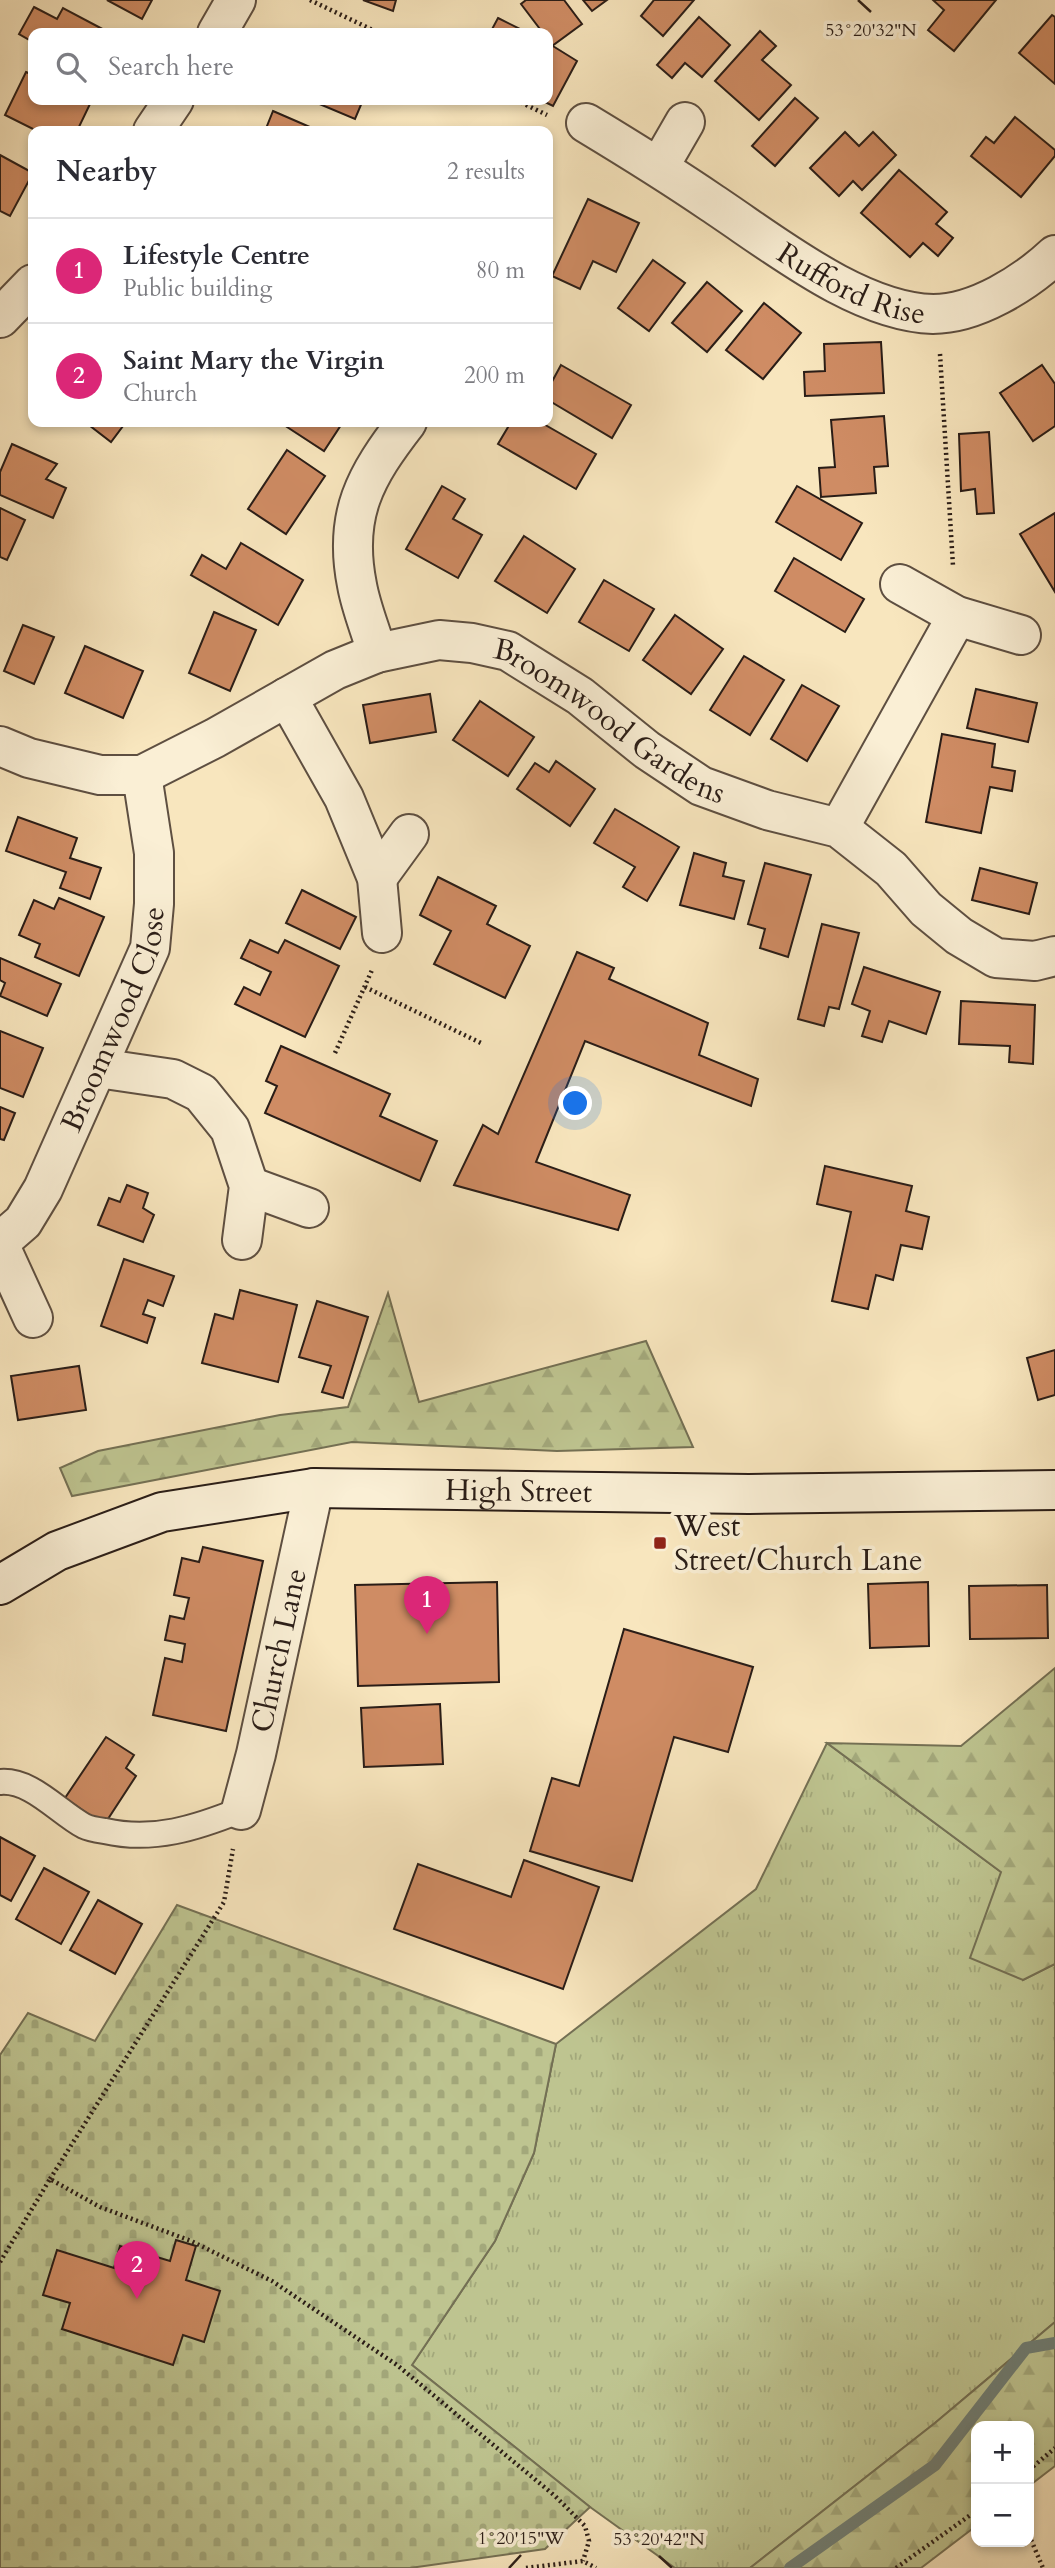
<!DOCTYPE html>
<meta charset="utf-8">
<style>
:root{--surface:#fff;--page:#f2f2f3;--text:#2b2b33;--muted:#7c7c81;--line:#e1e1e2;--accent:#db2777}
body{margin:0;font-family:Cardo,serif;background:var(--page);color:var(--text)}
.controls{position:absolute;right:21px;bottom:21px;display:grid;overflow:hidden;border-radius:14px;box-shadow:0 4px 10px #0003}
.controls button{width:63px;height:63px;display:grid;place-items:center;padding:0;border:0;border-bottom:2px solid var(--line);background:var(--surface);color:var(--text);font:35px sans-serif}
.you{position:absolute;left:576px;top:1104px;width:24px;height:24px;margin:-18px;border:5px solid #fff;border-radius:50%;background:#1a73e8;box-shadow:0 0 0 10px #1a73e833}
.badge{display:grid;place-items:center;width:46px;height:46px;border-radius:50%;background:var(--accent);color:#fff;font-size:23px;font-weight:700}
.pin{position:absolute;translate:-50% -58px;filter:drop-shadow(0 2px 4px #0008)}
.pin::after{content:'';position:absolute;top:37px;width:24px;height:21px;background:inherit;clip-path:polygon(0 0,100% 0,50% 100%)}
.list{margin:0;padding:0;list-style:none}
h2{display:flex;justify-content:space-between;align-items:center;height:91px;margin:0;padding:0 28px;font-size:30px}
h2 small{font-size:23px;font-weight:400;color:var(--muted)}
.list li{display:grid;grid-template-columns:46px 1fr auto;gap:21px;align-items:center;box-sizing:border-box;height:105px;padding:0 28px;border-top:2px solid var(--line)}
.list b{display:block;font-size:26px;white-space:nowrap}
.list p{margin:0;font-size:23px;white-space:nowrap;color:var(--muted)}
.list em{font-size:23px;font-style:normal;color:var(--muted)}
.icon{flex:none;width:38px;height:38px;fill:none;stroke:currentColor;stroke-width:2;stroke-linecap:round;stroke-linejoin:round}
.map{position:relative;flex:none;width:1055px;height:2568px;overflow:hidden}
.search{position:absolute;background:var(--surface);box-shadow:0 4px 10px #0003;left:28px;top:28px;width:525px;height:77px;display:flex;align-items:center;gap:18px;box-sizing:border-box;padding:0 24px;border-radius:14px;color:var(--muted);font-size:26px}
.panel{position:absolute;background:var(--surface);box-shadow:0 4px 10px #0003;left:28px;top:126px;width:525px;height:301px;border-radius:14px}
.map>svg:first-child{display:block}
.grass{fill:url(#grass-tufts);stroke:#747054;stroke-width:2}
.forest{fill:url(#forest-firs);stroke:#747054;stroke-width:2}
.cemetery{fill:url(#cemetery-stones);stroke:#747054;stroke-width:2}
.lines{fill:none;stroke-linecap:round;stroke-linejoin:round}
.stream{stroke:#6f7e75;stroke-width:12}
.building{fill:#cf8c64;stroke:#2a1d17;stroke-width:2}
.lane-casing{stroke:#5e4f41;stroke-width:28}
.street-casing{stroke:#5e4f41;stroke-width:42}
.secondary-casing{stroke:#2a1d17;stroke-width:42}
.path{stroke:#2a1d17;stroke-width:4.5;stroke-dasharray:2 3.5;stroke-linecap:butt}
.lane{stroke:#faefd5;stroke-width:24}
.street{stroke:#faefd5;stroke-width:38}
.secondary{stroke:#faefd5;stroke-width:38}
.ticks{fill:none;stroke:#2a1d17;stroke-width:2.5}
.poi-dot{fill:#8f2418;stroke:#faefd5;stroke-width:2.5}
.labels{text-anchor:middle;stroke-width:7;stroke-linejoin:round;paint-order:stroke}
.street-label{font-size:30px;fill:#2a1d17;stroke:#faefd5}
.poi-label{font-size:30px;fill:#2a1d17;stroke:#faefd5;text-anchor:start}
.ticks-label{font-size:18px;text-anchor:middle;fill:#2a1d17;stroke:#faefd5;stroke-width:7;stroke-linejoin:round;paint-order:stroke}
</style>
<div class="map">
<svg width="1055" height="2568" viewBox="0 0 1055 2568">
<defs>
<pattern id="grass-tufts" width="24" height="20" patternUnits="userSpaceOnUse" patternTransform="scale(1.75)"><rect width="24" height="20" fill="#bec490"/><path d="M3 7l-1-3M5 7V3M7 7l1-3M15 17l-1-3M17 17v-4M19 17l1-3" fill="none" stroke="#a3a87b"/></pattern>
<pattern id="forest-firs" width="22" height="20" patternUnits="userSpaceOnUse" patternTransform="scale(1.75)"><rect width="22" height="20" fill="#bec490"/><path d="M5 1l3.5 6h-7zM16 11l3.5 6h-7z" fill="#a3a87b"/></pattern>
<pattern id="cemetery-stones" width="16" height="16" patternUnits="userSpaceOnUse" patternTransform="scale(1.75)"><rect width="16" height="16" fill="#bec490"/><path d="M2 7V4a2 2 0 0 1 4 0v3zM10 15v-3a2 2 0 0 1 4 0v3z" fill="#a3a87b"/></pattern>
</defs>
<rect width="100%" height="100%" fill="#f8e6be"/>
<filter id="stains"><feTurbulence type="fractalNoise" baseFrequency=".00286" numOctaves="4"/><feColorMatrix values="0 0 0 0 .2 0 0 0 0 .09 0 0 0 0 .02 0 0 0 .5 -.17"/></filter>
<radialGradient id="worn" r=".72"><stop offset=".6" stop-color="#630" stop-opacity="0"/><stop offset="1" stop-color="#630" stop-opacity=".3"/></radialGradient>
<polygon class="grass" points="827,1743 1001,1872 1023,1980 1055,1964 1055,2322 935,2423 750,2568 675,2568 590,2507 412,2365 495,2241 534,2153 556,2044 756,1889"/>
<g class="forest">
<polygon points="388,1293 419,1402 646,1341 693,1447 557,1451 352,1442 72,1496 60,1468 98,1451 280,1415 348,1407"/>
<polygon points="1055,1668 1055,1964 1023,1980 970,1958 1001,1872 827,1743 961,1746"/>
<polygon points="1055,2322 1055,2466 1029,2486 1029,2426 976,2426 976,2526 921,2568 750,2568 935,2423"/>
</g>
<polygon class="cemetery" points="177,1905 556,2044 534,2153 495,2241 412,2365 590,2507 545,2549 410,2568 0,2568 0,2055 28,2013 95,2041"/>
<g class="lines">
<polyline class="stream" points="790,2568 935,2465 1026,2348 1055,2343"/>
</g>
<g class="building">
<polygon points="107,0 152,0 142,19"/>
<polygon points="363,0 396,0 393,11"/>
<polygon points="526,0 564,0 582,24 552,46 548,40 548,33 543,33 521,4"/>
<polygon points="583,0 607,0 592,11"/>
<polygon points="654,0 653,0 694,0 663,36 641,16"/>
<polygon points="933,0 996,0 954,51 928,30 944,10"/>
<polygon points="34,7 57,19 63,8 110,33 33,33 33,42 19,34"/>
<polygon points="1052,15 1055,17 1055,84 1019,53"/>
<polygon points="699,17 730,45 702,77 685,63 672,78 657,65"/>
<polygon points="498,18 528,33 490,33"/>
<polygon points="760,31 776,46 762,60 791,85 759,120 715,81"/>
<polygon points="548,43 577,61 553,106 541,100 548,100"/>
<polygon points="26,72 33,75 33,100 82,100 90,104 77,131 37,131 5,115"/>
<polygon points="795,98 818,118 775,166 752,146"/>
<polygon points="310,100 363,100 355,119"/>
<polygon points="273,111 319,131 265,131"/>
<polygon points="1015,117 1055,150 1055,156 1021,197 971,156 986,137 994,143"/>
<polygon points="845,132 859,146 873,132 896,155 862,190 853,181 839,196 810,168"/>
<polygon points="0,155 33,173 10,216 0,211"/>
<polygon points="899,170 947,212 936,224 953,238 938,256 923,243 910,257 861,213"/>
<polygon points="588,199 639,223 616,272 593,261 580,289 552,276"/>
<polygon points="653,260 685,283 649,331 618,308"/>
<polygon points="707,282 742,311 707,352 672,323"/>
<polygon points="764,303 801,333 763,379 726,350"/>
<polygon points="881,342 884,393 805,396 804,372 825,371 824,344"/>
<polygon points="561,365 631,405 612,438 548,400 548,389"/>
<polygon points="1042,365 1055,384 1055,426 1033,441 1000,393"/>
<polygon points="884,416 888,466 874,467 876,493 821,497 819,468 835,467 831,420"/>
<polygon points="85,422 126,422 111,442"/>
<polygon points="286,422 336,422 341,425 324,451 284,425"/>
<polygon points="511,422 540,422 596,454 576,489 498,444"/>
<polygon points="989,432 994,513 977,514 975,489 961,491 959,434"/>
<polygon points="12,444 57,464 46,479 66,488 53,518 0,495 0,472"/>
<polygon points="287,450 325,476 286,534 248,509"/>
<polygon points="442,486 465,499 453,519 482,535 458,578 406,549"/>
<polygon points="797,486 862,523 841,560 776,522"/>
<polygon points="0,508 25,520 7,560 0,557"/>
<polygon points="1055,513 1055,592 1020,534"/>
<polygon points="524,536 575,569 547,613 495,581"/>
<polygon points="241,543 303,580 278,625 191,575 202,555 226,569"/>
<polygon points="794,558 864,599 845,632 775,591"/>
<polygon points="604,580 654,609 629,651 579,622"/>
<polygon points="214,612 256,630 230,691 189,673"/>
<polygon points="675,615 723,649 691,694 643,660"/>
<polygon points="23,625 54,637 34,684 4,671"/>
<polygon points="85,646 143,671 123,718 65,693"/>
<polygon points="744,656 784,680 750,735 710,710"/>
<polygon points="802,685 839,706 807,761 771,739"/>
<polygon points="976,689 1037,703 1028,742 967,728"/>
<polygon points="430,694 436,732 370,743 363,705"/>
<polygon points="480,701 534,737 508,776 453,740"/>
<polygon points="942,734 995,744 992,767 1015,771 1012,791 990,787 981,833 926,822"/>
<polygon points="556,761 595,789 570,826 517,789 535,763 549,772"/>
<polygon points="615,809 679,847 647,901 623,887 635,867 594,843"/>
<polygon points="18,817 77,838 70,858 101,868 90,899 60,888 66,872 6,851"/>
<polygon points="694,853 726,863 723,876 744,881 734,919 680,905"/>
<polygon points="765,863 811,875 788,957 760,948 765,929 748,924"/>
<polygon points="980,868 1037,883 1029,914 972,900"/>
<polygon points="438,877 496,906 487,924 530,946 505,998 434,964 451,931 420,915"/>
<polygon points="302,890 356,917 340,949 286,923"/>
<polygon points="59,898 104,917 79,976 35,957 40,944 19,935 34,900 54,909"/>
<polygon points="822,924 859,933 839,1009 829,1007 824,1026 798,1019"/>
<polygon points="250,940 278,953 285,940 339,966 305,1037 235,1004 244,987 260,995 271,972 241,958"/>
<polygon points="577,952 614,968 609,979 708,1023 699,1055 758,1079 751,1106 585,1041 536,1162 630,1195 618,1230 454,1185 483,1125 498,1134"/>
<polygon points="0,958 61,984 47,1016 0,996 5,983 0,980"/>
<polygon points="864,967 940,992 926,1034 889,1021 882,1042 862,1036 870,1011 852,1004"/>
<polygon points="961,1001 1035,1005 1033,1064 1009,1062 1010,1046 959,1044"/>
<polygon points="0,1031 43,1048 23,1097 0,1088"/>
<polygon points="281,1046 390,1094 380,1116 437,1141 420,1181 265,1113 277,1086 266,1081"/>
<polygon points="0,1107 15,1113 4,1140 0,1139"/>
<polygon points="825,1166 912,1186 906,1211 929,1217 922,1249 901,1245 893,1280 876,1275 868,1309 832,1301 851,1212 817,1204"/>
<polygon points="127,1185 148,1193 143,1208 154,1215 143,1242 98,1225 109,1198 120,1202"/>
<polygon points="124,1259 174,1276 163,1306 148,1300 143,1314 155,1318 147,1343 101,1326"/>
<polygon points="240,1290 297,1305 278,1382 202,1363 215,1314 233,1319"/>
<polygon points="317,1301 368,1317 343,1398 322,1392 331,1366 299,1357"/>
<polygon points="1055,1350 1055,1395 1038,1400 1027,1358"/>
<polygon points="79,1366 86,1410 18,1420 11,1376"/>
<polygon points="203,1547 263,1561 226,1731 153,1715 165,1658 182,1662 185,1644 165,1640 170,1616 184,1619 189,1598 174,1595 182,1558 199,1562"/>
<polygon points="497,1582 499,1682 358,1686 355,1585"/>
<polygon points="928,1582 929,1646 870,1648 868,1584"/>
<polygon points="1047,1585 1048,1638 970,1639 969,1586"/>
<polygon points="624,1629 753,1667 728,1752 674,1737 632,1881 530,1851 552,1778 579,1786"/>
<polygon points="440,1704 443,1764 364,1767 361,1708"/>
<polygon points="106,1737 134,1755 126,1768 136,1776 104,1825 65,1798"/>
<polygon points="0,1837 35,1856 11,1901 0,1895"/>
<polygon points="524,1860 599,1887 563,1989 394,1929 418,1864 511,1897"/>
<polygon points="44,1868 89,1892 61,1944 16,1919"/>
<polygon points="98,1900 142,1924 115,1974 70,1950"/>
<polygon points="176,2240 196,2246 186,2280 220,2291 204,2342 183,2335 173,2365 62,2329 70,2303 43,2295 57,2250 114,2268 120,2246 170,2261"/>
</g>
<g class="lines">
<g class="lane-casing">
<path id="lane" d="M0,1782C31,1779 58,1812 84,1826C90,1829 98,1830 105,1831C153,1842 196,1828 241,1810"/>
</g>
<g class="street-casing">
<g id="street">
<polyline points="217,33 236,0"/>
<path id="s1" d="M586,123C629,149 671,175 712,203C774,244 858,312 933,314C976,314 1025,283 1055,255"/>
<polyline points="153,131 174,100"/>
<polyline points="659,167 685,122"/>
<polyline points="0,318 33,284"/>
<polyline points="900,584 957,616 1021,635"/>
<path d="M377,653C371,631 361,608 357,585C343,515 365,476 407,422"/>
<polyline points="287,697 344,798 377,878 382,933"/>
<path id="s2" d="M0,746L29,758L100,775H142L215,738L335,670L377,653L439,640L472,643L508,651L580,696L647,750L701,786L767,810L839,828L891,869L926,909L959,936L996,958L1035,961L1055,956"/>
<polyline points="839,828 957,616"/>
<polyline points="377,878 409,834"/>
<polyline points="98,1068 173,1079 201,1093 230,1129 249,1186 242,1240"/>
<polyline points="249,1186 309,1208"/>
<path id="s3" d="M0,1242L23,1222L43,1189L150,948L154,904V853L142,775"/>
<polyline points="0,1246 33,1318"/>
<path id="s4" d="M241,1810L256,1754L314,1488"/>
</g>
</g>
<g class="secondary-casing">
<g id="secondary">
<path id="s5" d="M0,1585L57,1551L162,1512L314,1488L749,1494L1055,1490"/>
</g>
</g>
<g class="path">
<polyline points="310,0 379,33"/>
<polyline points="516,100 547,115"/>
<polyline points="940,354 953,566"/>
<polyline points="365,987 483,1044"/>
<polyline points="335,1053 372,970"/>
<polyline points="50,2179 224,1902 233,1849"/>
<polyline points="0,2262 50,2179 100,2207 191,2241 272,2281 397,2365 555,2496 585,2526 589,2541 583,2561"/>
<polyline points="1029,2470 1055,2448"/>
<polyline points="1029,2535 1043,2568"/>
<polyline points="526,2568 583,2561 596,2568"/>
<polyline points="896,2568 976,2511"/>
</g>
<use href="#lane" class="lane"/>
<use href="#street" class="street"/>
<use href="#secondary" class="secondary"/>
</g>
<path class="ticks" d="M858,0L871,12M659,2556L672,2568M509,2568L521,2555"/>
<rect class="poi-dot" x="653" y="1536" width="14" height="14" rx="3.5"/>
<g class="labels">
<g class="street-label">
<text dy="10" stroke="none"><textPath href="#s1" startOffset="312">Rufford Rise</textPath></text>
<text dy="10" stroke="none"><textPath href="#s2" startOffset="668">Broomwood Gardens</textPath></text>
<text dy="10" stroke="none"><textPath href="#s3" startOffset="254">Broomwood Close</textPath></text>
<text dy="10" stroke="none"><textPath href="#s5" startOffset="537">High Street</textPath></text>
<text dy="10" stroke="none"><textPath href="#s4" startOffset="164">Church Lane</textPath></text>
</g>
<g class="poi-label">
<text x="674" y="1536">West<tspan x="674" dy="34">Street/Church Lane</tspan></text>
</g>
</g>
<g class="ticks-label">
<text x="871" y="36">53°20'32"N</text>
<text x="521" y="2544">1°20'15"W</text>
<text x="659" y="2545">53°20'42"N</text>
</g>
<rect width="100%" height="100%" filter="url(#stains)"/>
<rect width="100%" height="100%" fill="url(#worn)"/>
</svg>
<div class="controls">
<button>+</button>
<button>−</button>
</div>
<div class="you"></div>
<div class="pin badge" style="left:427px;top:1634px">1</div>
<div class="pin badge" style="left:137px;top:2299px">2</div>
<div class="search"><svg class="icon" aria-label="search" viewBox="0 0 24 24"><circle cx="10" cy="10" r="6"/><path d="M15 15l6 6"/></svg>Search here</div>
<section class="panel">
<h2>Nearby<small>2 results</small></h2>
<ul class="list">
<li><span class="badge">1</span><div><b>Lifestyle Centre</b><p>Public building</p></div><em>80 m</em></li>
<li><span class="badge">2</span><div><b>Saint Mary the Virgin</b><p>Church</p></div><em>200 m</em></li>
</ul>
</section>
</div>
